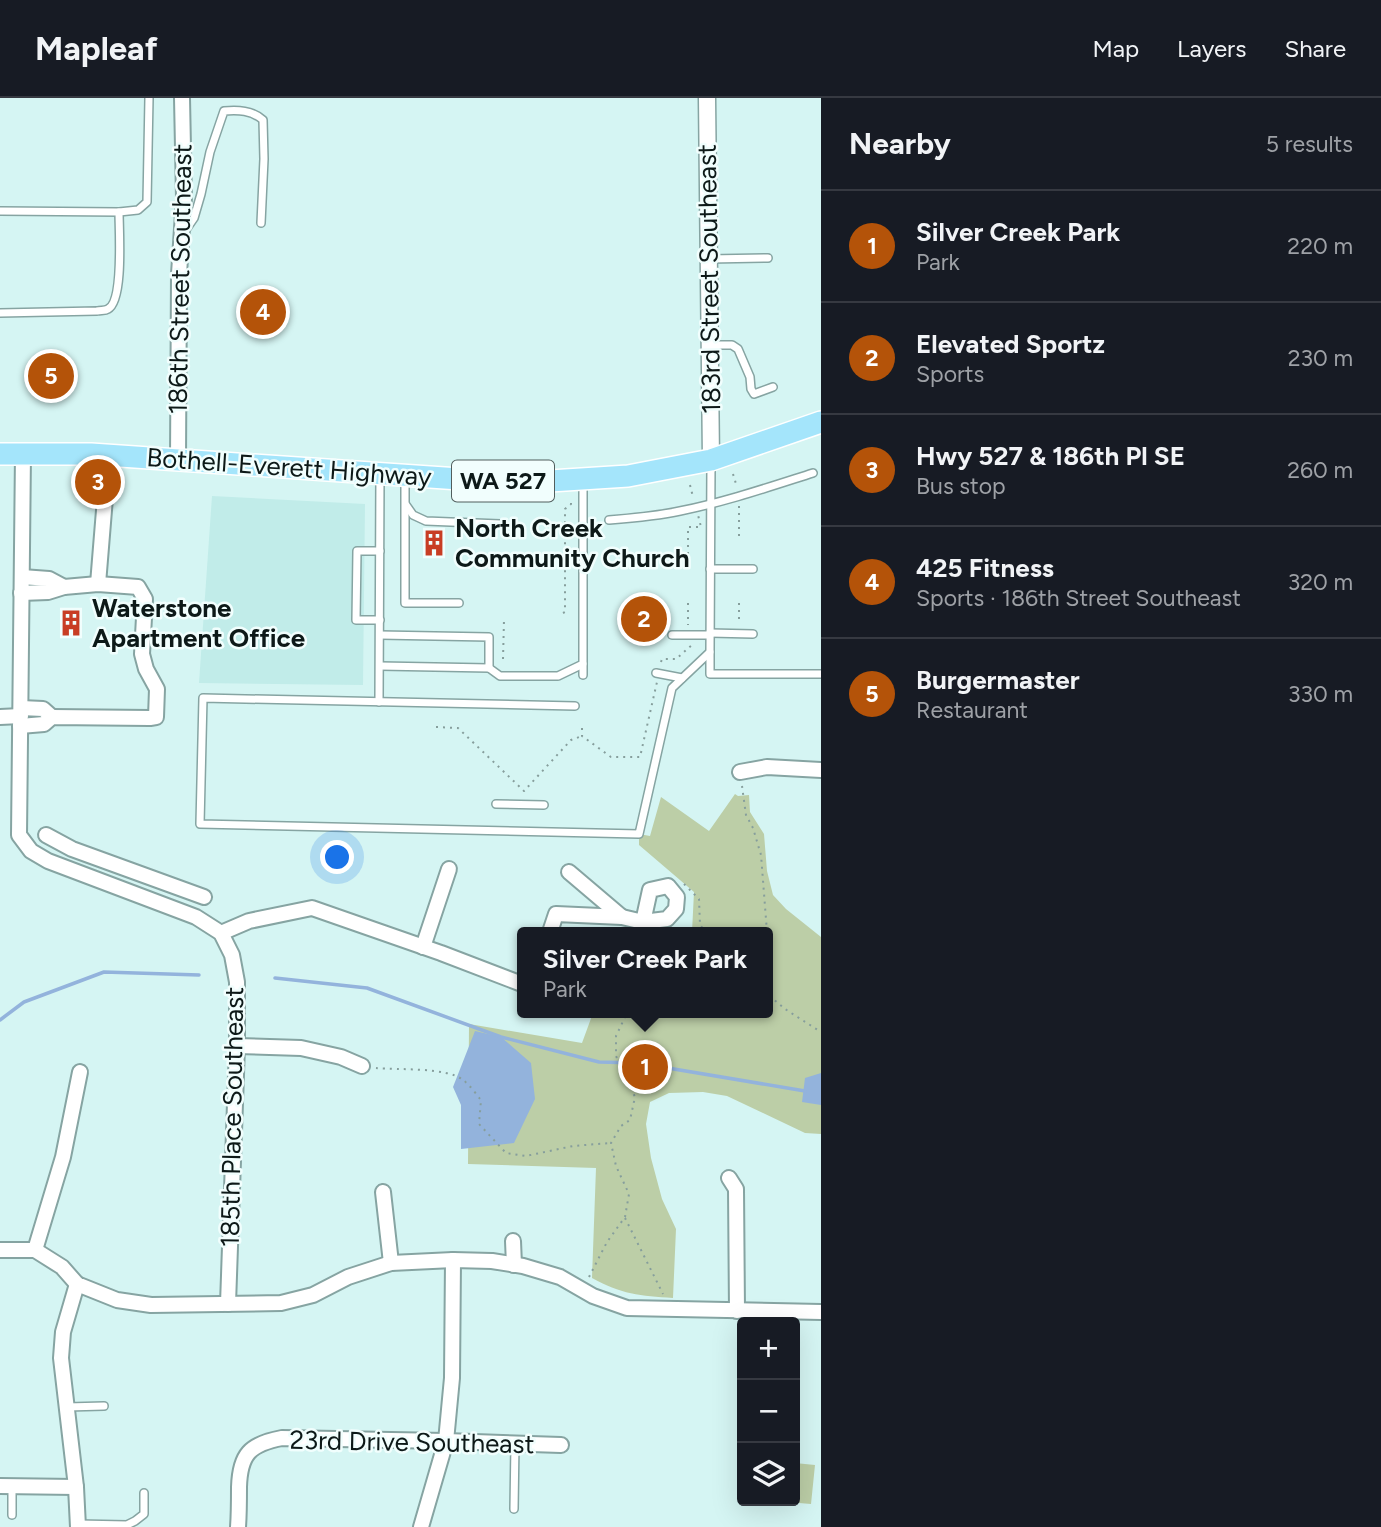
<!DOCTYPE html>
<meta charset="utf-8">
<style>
:root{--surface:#171b24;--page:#242831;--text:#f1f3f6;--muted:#9ea1a6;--line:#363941;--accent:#b45309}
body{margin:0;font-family:Figtree,sans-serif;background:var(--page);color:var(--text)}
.controls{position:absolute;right:21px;bottom:21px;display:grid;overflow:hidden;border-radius:7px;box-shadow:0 7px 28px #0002}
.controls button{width:63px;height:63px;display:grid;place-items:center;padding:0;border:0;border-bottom:2px solid var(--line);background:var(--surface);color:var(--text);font:35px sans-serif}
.you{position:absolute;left:338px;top:760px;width:24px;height:24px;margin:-18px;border:5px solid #fff;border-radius:50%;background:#1a73e8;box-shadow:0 0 0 10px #1a73e833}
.badge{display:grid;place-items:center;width:46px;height:46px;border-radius:50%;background:var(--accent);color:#fff;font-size:23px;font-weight:700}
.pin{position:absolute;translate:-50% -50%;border:4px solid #fff;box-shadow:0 2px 7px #0006}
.popup{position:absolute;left:517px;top:829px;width:256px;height:91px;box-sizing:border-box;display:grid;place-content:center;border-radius:7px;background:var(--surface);filter:drop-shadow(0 2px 5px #0005);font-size:23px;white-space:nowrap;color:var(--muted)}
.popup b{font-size:26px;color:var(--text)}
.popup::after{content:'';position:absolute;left:50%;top:100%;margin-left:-14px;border:14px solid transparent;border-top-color:var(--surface)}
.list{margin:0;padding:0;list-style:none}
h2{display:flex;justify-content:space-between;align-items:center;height:91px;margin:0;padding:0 28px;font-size:30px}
h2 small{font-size:23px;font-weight:400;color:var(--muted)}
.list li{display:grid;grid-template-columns:46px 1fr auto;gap:21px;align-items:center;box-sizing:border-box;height:112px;padding:0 28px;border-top:2px solid var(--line)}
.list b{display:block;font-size:26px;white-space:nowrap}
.list p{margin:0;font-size:23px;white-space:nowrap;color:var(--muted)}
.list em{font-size:23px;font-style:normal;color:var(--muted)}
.icon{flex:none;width:38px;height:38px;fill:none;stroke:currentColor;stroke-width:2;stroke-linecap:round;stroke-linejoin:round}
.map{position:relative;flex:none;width:821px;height:1429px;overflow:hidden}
header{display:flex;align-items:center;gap:42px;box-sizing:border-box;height:98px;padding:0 35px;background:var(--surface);border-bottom:2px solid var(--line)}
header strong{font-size:33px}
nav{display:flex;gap:38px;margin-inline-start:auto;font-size:24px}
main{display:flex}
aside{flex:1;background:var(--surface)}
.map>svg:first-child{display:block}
.built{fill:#c1ece9}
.green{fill:#bccea7}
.water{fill:#93b3dc}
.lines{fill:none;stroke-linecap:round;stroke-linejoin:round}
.stream{stroke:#93b3dc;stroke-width:3.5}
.service-casing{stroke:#86a4a2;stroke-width:10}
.minor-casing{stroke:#86a4a2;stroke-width:18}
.tertiary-casing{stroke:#86a4a2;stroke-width:19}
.primary-casing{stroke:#fff;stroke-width:24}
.path{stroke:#869e9c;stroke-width:2;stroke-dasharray:2 5;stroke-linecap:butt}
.service{stroke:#fff;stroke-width:7}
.minor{stroke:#fff;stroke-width:14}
.tertiary{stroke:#fff;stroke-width:16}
.primary{stroke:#a4e5fb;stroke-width:21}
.labels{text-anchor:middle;stroke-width:5;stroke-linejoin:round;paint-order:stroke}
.shield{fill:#f1fefd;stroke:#515e5d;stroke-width:2}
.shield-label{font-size:24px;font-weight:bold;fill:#0d1918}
.street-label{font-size:26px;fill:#0d1918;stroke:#f1fefd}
.poi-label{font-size:26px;font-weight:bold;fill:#0d1918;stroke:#f1fefd;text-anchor:start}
</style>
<header>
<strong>Mapleaf</strong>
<nav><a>Map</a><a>Layers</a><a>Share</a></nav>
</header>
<main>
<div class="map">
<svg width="821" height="1429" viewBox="0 0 821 1429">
<rect width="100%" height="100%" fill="#d5f5f3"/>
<polygon class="built" points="212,398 365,406 363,587 199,585"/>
<g class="green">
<path d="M735,696L738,698L749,697L750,714L764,736L767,773L773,797L786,811L821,839V1036L805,1035L727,998L703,994L669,995L650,1004L646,1026L651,1060L662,1101L676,1131L673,1200C641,1198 620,1196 592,1180L596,1070L468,1066L469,926L582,945L593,915H768V834H692L694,794L639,747V736L650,738L661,699L709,733Z"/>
<polygon points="795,1365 815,1367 811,1406 787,1404 795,1403"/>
</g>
<g class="water">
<polygon points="475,933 501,939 531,965 535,1001 514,1045 461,1051 461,1007 453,989"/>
<polygon points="821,975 821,1007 802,1004 805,980"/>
</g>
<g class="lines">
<g class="stream">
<polyline points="275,880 367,890 501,939 599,964 638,965 805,993"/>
<polyline points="0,922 24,904 104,874 199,877"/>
</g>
<g class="service-casing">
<g id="service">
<path d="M0,113L119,114C119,132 124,203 108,211C105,213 101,212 97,213L0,215"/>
<polyline points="119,114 138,112 147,104 149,0"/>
<path d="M185,133L194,120L201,96L210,54L224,13C238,12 252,12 263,22L264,61L261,125"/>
<polyline points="709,161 768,160"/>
<polyline points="710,247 732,247 738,251 750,279 751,291 754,296 773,289"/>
<polyline points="405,378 405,505 459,505"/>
<polyline points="406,407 413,417 426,423 500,426"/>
<path d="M609,422C633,420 657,418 680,413C725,404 769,389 813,375"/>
<polyline points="710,471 753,471"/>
<polyline points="380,522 356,522 357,453 380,453"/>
<polyline points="710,535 753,536"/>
<polyline points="380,537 489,539 489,570 380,568"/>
<polyline points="672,537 710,537"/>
<polyline points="710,554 710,576 820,576"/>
<polyline points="583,566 583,577"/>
<polyline points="489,570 500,578 558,578 583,566 583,382"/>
<polyline points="656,575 682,580"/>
<polyline points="379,604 380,376"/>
<polyline points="575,608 203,600 200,726 639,736 672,590 710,554 711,366"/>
<polyline points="496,706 544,707"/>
<polyline points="67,1309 104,1308"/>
<polyline points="12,1389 12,1417"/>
<polyline points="514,1411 515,1345"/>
<polyline points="78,1426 127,1427 135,1423 144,1416 144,1395"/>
</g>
</g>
<g class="minor-casing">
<g id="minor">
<polyline points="23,355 19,737 31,753 48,763 196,819 221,835 232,857 237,884 237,948 228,1206"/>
<polyline points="178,362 179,176 184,100 182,0"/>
<polyline points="22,479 49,481 64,489"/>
<polyline points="98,486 105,400"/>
<polyline points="21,610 43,611 52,619"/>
<polyline points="0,619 21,618"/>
<polyline points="20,628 44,626 52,619 150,620 156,619 157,591 146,571 142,556 145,501 138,489 98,486 64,489 48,494 21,495"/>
<polyline points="740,674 767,669 821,672"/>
<polyline points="46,737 72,751 204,799"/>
<polyline points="569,774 622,819"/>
<polyline points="550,834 556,816 622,819 643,824 667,821 676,811 677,799 668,788 650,792 643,824"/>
<polyline points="221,835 249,823 312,810 441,855 522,886"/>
<polyline points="423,849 449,771"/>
<polyline points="237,948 301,950 341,959 362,968"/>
<polyline points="729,1080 736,1091 737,1213"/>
<polyline points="383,1094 391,1165"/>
<polyline points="513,1143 514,1167"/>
<polyline points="0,1152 35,1152 62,1169 77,1186 117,1202 151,1207 281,1205 313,1197 348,1179 391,1165 453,1162 492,1163 523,1168 560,1179 593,1198 627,1210 821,1214"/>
<polyline points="35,1152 63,1059 80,974"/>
<polyline points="77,1186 63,1234 61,1260 76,1389 78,1429"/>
<polyline points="0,1388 76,1389"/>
<path d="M238,1429C239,1416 239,1402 239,1389C240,1356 250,1346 282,1340L446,1343L561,1347"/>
<polyline points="421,1429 446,1343 452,1280 453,1162"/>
</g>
</g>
<g class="tertiary-casing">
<polyline id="tertiary" points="707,0 711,362"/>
</g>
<g class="primary-casing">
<polyline id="primary" points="0,356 91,356 474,382 550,383 628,378 711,362 821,324"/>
</g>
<g class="path">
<polyline points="733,376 737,389"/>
<polyline points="690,387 693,399"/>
<polyline points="739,408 739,439"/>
<polyline points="688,456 688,429 701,429 698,417"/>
<polyline points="688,505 688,527"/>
<polyline points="739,505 739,525"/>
<polyline points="563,515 565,514 565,411 571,406 571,403"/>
<polyline points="503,561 504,522"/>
<polyline points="661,564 662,561 676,561 693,546"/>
<polyline points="436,629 458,630 524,693 571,642 582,638"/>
<polyline points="582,630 582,638 611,659 640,659 657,584"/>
<polyline points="742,688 746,717 753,730 761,757 767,834"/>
<polyline points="684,786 699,801 700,827 706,834"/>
<polyline points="768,841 772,900 785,911 821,934"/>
<path d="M376,970C398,972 447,969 463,982C470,987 476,996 481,1002L479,1026L506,1055L526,1058L573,1048L610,1045"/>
<polyline points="625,1120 663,1196"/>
<polyline points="589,1179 607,1144 625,1119 629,1096 616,1068 611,1045 621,1028 630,1022 635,999 616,958 616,938 627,915"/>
</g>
<use href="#service" class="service"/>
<use href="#minor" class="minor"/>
<use href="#tertiary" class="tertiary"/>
<use href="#primary" class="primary"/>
</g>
<defs>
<g id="building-bare" transform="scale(2.1)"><path d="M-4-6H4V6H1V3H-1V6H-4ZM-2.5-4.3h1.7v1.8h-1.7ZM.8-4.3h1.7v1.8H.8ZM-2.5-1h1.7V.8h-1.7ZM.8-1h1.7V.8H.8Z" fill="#c83d24" stroke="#f1fefd" stroke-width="2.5" paint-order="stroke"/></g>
</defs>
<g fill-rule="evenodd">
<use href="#building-bare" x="434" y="445"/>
<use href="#building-bare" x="71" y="525"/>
</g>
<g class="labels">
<rect class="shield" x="452" y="362.5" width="102" height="41" rx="5"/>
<g class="shield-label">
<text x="503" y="391">WA 527</text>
</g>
<g class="street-label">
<text transform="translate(180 181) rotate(-89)" y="9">186th Street Southeast</text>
<text transform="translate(709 181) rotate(-91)" y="9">183rd Street Southeast</text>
<text transform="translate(289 369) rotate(4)" y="9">Bothell-Everett Highway</text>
<text transform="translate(232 1019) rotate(-89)" y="9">185th Place Southeast</text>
<text transform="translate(412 1344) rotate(1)" y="9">23rd Drive Southeast</text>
</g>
<g class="poi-label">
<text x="455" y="439">North Creek<tspan x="455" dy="30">Community Church</tspan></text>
<text x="92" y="519">Waterstone<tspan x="92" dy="30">Apartment Office</tspan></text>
</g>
</g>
</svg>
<div class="controls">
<button>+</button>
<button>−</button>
<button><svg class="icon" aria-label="layers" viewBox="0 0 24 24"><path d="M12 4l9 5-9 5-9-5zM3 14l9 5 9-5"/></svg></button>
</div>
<div class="you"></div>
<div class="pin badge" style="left:645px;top:969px">1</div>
<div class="popup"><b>Silver Creek Park</b>Park</div>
<div class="pin badge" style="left:644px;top:521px">2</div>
<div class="pin badge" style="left:98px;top:384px">3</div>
<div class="pin badge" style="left:263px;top:214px">4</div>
<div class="pin badge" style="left:51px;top:278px">5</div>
</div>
<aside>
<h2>Nearby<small>5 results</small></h2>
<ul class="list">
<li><span class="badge">1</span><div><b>Silver Creek Park</b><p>Park</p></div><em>220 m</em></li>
<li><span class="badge">2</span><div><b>Elevated Sportz</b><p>Sports</p></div><em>230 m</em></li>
<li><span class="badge">3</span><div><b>Hwy 527 &amp; 186th Pl SE</b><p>Bus stop</p></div><em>260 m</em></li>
<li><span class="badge">4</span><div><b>425 Fitness</b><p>Sports · 186th Street Southeast</p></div><em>320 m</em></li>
<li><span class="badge">5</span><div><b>Burgermaster</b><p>Restaurant</p></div><em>330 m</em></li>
</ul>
</aside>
</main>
